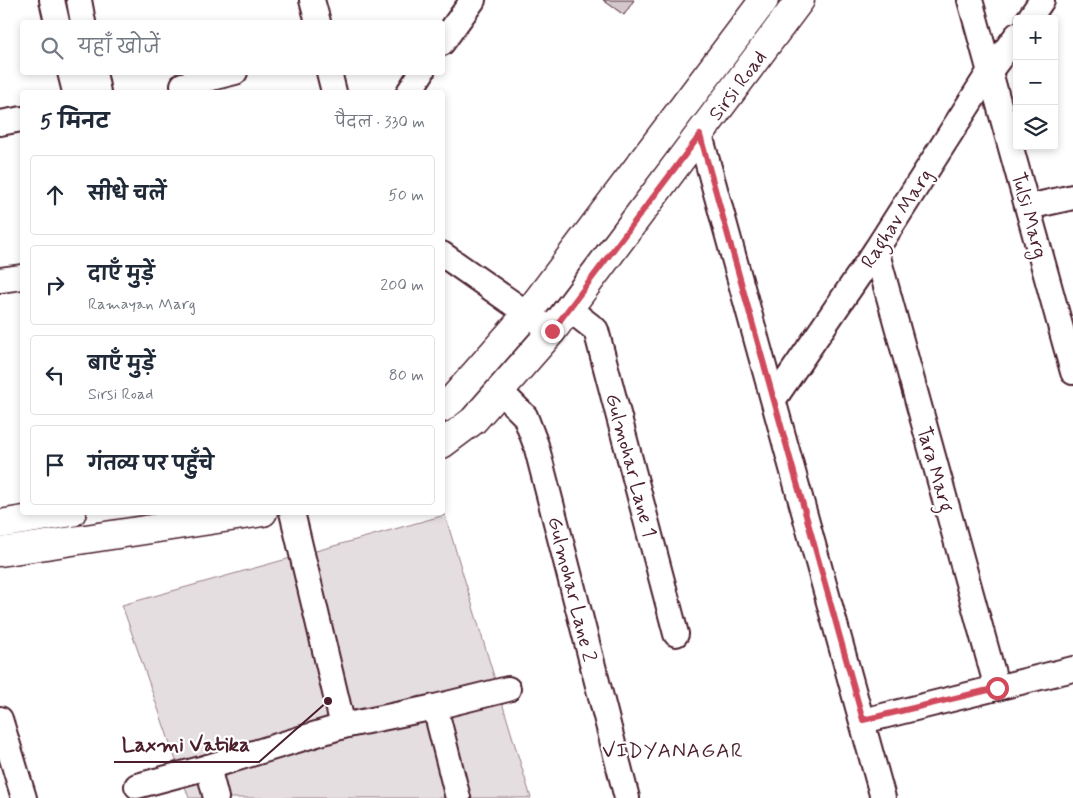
<!DOCTYPE html>
<html lang="hi">
<meta charset="utf-8">
<style>
:root{--surface:#fff;--page:#f2f2f3;--text:#1f2937;--muted:#747a83;--line:#e0e1e3}
body{margin:0;font-family:Mynerve,"Playpen Sans Deva",sans-serif;background:var(--page);color:var(--text)}
.controls{position:absolute;right:15px;top:15px;display:grid;overflow:hidden;border-radius:5px;box-shadow:0 2px 8px #0003}
.controls button{width:45px;height:45px;display:grid;place-items:center;padding:0;border:0;border-bottom:1px solid var(--line);background:var(--surface);color:var(--text);font:25px sans-serif}
.stop{position:absolute;width:15px;height:15px;margin:-11px;border:4px solid #d1495b;border-radius:50%;background:#fff}
.stop.end{background:#d1495b;border-color:#fff;box-shadow:0 1px 5px #0008}
.list{margin:0;padding:0;list-style:none}
h2{display:flex;justify-content:space-between;align-items:center;height:65px;margin:0;padding:0 20px;font-size:21px}
h2 small{font-size:16px;font-weight:400;color:var(--muted)}
.list li{display:grid;grid-template-columns:32px 1fr auto;gap:15px;align-items:center;box-sizing:border-box;height:80px;margin:0 10px 10px;padding:0 10px;border:1px solid var(--line);border-radius:5px}
.list b{display:block;font-size:19px;white-space:nowrap}
.list p{margin:0;font-size:16px;white-space:nowrap;color:var(--muted)}
.list em{font-size:16px;font-style:normal;color:var(--muted)}
.icon{flex:none;width:28px;height:28px;fill:none;stroke:currentColor;stroke-width:2;stroke-linecap:round;stroke-linejoin:round}
.map{position:relative;flex:none;width:1073px;height:798px;overflow:hidden}
.search{position:absolute;background:var(--surface);box-shadow:0 2px 8px #0003;left:20px;top:20px;width:425px;height:55px;display:flex;align-items:center;gap:12px;box-sizing:border-box;padding:0 18px;border-radius:5px;color:var(--muted);font-size:19px}
.panel{position:absolute;background:var(--surface);box-shadow:0 2px 8px #0003;left:20px;top:90px;width:425px;height:425px;border-radius:5px}
.map>svg:first-child{display:block}
.green{fill:#e5dee0;stroke:#987e86}
.building{fill:#d2c7cb;stroke:#4a1f2b}
.lines{fill:none;stroke-linecap:round;stroke-linejoin:round}
.minor-casing{stroke:#4a1f2b;stroke-width:28}
.major-casing{stroke:#4a1f2b;stroke-width:31}
.minor{stroke:#fff;stroke-width:24}
.major{stroke:#fff;stroke-width:28}
.route{stroke:#d1495b;stroke-width:6}
.labels{text-anchor:middle;stroke-width:4.5;stroke-linejoin:round;paint-order:stroke}
.street-label{font-size:20px;fill:#4a1f2b;stroke:#fff}
.neighbourhood-label{font-size:21px;letter-spacing:1px;fill:#4a1f2b;stroke:#fff}
.leader{fill:none;stroke:#4a1f2b;stroke-width:2}
.callout-dot{fill:#4a1f2b;stroke:#fff;stroke-width:2}
.callout-label{font-size:21px;text-anchor:middle;font-weight:bold;fill:#4a1f2b;stroke:#fff;stroke-width:4.5;stroke-linejoin:round;paint-order:stroke}
</style>
<div class="map">
<svg width="1073" height="798" viewBox="0 0 1073 798">
<rect width="100%" height="100%" fill="#fff"/>
<filter id="ink" filterUnits="userSpaceOnUse"><feTurbulence type="fractalNoise" baseFrequency=".02" numOctaves="2"/><feDisplacementMap in="SourceGraphic" scale="10" xChannelSelector="R" yChannelSelector="G"/><feConvolveMatrix kernelMatrix="1 2 1 2 8 2 1 2 1" color-interpolation-filters="sRGB"/></filter>
<g filter="url(#ink)">
<polygon class="green" points="445,515 531,798 189,798 122,605"/>
<polygon class="building" points="603,0 634,0 624,15"/>
<g class="lines">
<g class="minor-casing">
<g id="minor">
<polyline points="52,0 57,22"/>
<polyline points="79,0 83,22"/>
<polyline points="312,0 318,22"/>
<polyline points="970,0 1073,372"/>
<polyline points="1029,19 1042,0"/>
<polyline points="442,43 473,0"/>
<polyline points="70,72 75,92"/>
<polyline points="94,72 98,92"/>
<polyline points="329,72 334,92"/>
<polyline points="183,85 235,72"/>
<polyline points="409,92 422,72"/>
<polyline points="0,123 22,119"/>
<polyline points="700,135 883,798"/>
<polyline points="1028,207 1073,197"/>
<polyline points="876,250 997,688"/>
<polyline points="442,254 552,331"/>
<polyline points="0,280 22,277"/>
<polyline points="569,309 596,330 676,634"/>
<polyline points="500,391 525,416 536,445 627,798"/>
<polyline points="774,399 876,250 990,71 1017,35"/>
<polyline points="292,512 343,726"/>
<polyline points="435,707 508,689"/>
<polyline points="0,719 24,798"/>
<polyline points="863,721 1073,669"/>
<polyline points="137,786 208,767"/>
<polyline points="216,798 208,767 343,726 435,707 458,798"/>
</g>
</g>
<g class="major-casing">
<g id="major">
<polyline points="442,408 452,400 528,313 764,0"/>
<polyline points="442,444 474,420 552,331 800,0"/>
<polyline points="0,524 72,512"/>
<polyline points="0,552 263,512"/>
</g>
</g>
<use href="#minor" class="minor"/>
<use href="#major" class="major"/>
</g>
</g>
<g class="lines" filter="url(#ink)">
<polyline class="route" points="552,331 700,135 863,720 997,688"/>
</g>
<g class="labels">
<g class="street-label">
<text transform="translate(737 85) rotate(-53)" y="7">Sirsi Road</text>
<text transform="translate(1030 215) rotate(75)" y="7">Tulsi Marg</text>
<text transform="translate(896 218) rotate(-57)" y="7">Raghav Marg</text>
<text transform="translate(632 465) rotate(75)" y="7">Gulmohar Lane 1</text>
<text transform="translate(936 469) rotate(74)" y="7">Tara Marg</text>
<text transform="translate(573 589) rotate(76)" y="7">Gulmohar Lane 2</text>
</g>
<g class="neighbourhood-label">
<text x="673" y="757">VIDYANAGAR</text>
</g>
</g>
<path class="leader" d="M328 701L259 762H114"/>
<circle class="callout-dot" cx="328" cy="701" r="5"/>
<g class="callout-label">
<text x="186" y="751">Laxmi Vatika</text>
</g>
</svg>
<div class="controls">
<button>+</button>
<button>−</button>
<button><svg class="icon" aria-label="layers" viewBox="0 0 24 24"><path d="M12 4l9 5-9 5-9-5zM3 14l9 5 9-5"/></svg></button>
</div>
<div class="stop" style="left:997px;top:688px"></div>
<div class="stop end" style="left:552px;top:331px"></div>
<div class="search"><svg class="icon" aria-label="search" viewBox="0 0 24 24"><circle cx="10" cy="10" r="6"/><path d="M15 15l6 6"/></svg>यहाँ खोजें</div>
<section class="panel">
<h2>5 मिनट<small>पैदल · 330 m</small></h2>
<ul class="list">
<li><svg class="icon" aria-label="ahead" viewBox="0 0 24 24"><path d="M12 20V5M6 11l6-6 6 6"/></svg><div><b>सीधे चलें</b></div><em>50 m</em></li>
<li><svg class="icon" aria-label="right" viewBox="0 0 24 24"><path d="M7 20v-9h11M14 6l5 5-5 5"/></svg><div><b>दाएँ मुड़ें</b><p>Ramayan Marg</p></div><em>200 m</em></li>
<li><svg class="icon" aria-label="left" viewBox="0 0 24 24"><path d="M17 20v-9H6M10 6l-5 5 5 5"/></svg><div><b>बाएँ मुड़ें</b><p>Sirsi Road</p></div><em>80 m</em></li>
<li><svg class="icon" aria-label="arrive" viewBox="0 0 24 24"><path d="M6 21V4h12l-3 4 3 4H6"/></svg><div><b>गंतव्य पर पहुँचे</b></div></li>
</ul>
</section>
</div>
